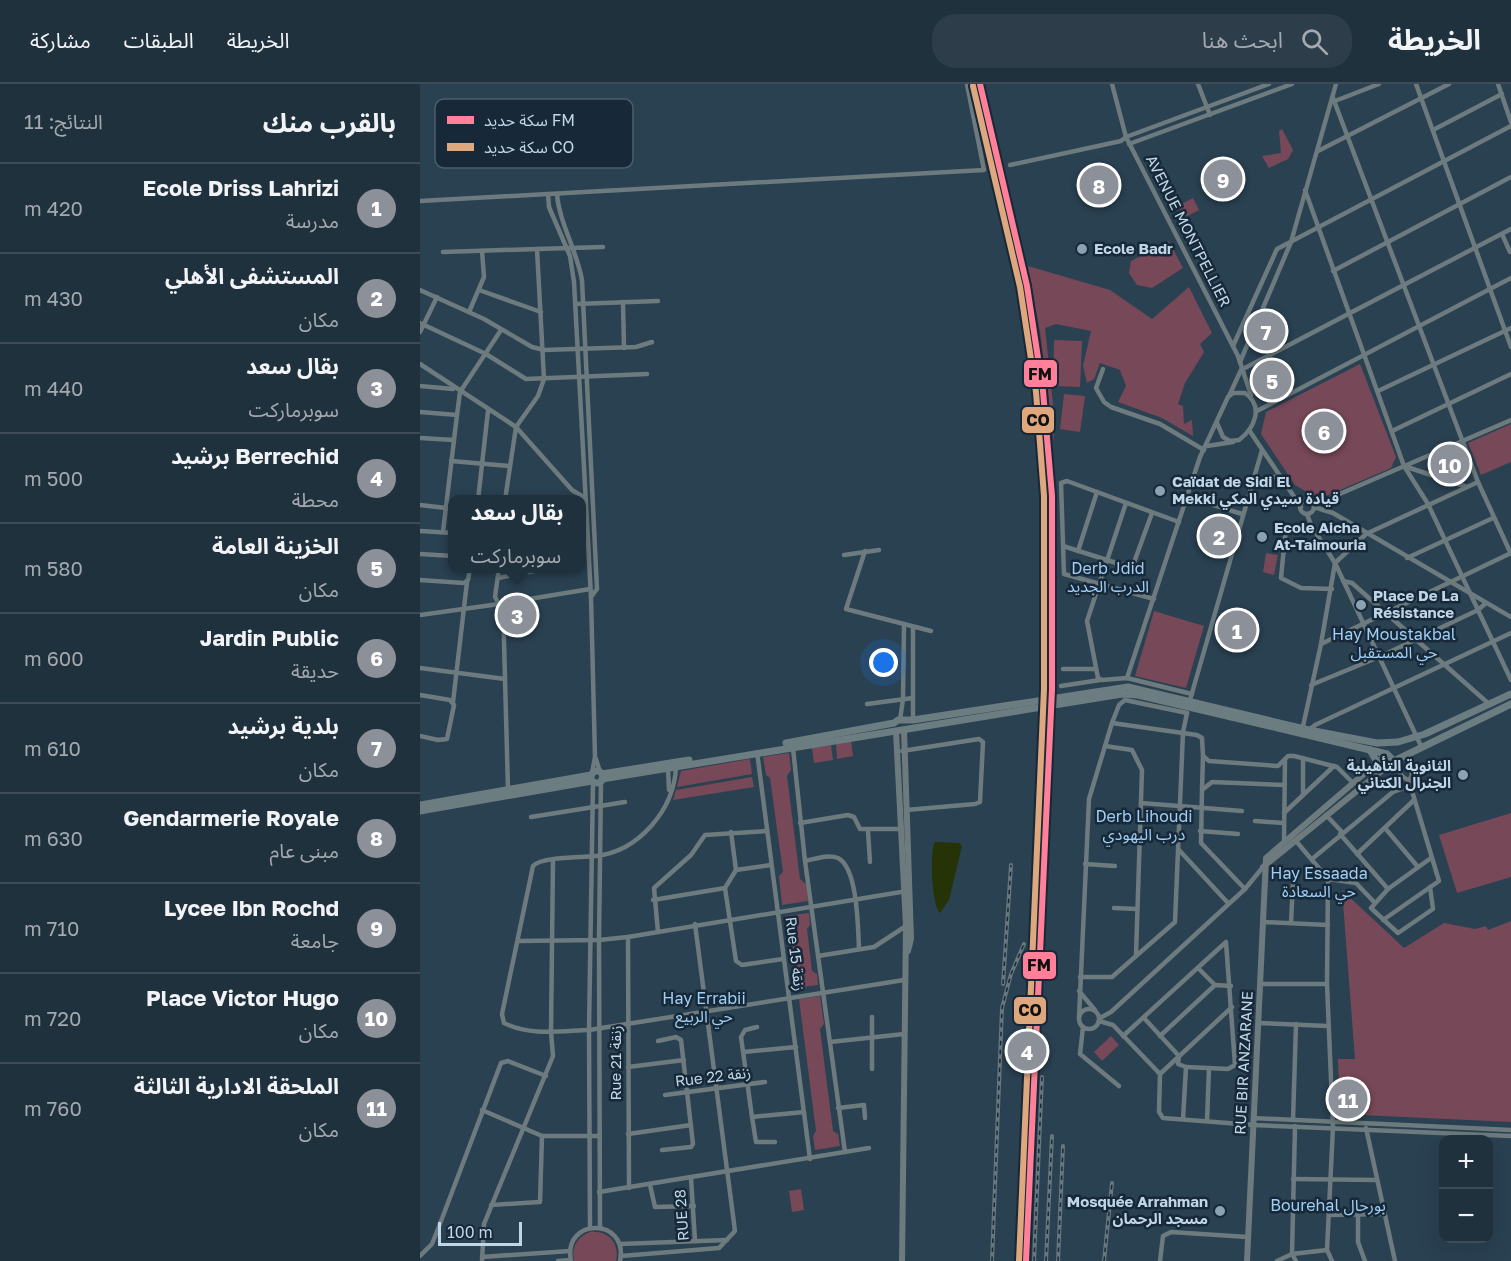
<!DOCTYPE html>
<html lang="ar">
<meta charset="utf-8">
<style>
:root{--surface:#20313e;--page:#2d3d49;--text:#f1f3f6;--muted:#a2a9b0;--line:#3d4c58;--accent:#8c9099}
body{margin:0;font-family:"Golos Text","Noto Sans Arabic",sans-serif;background:var(--page);color:var(--text);direction:rtl}
.controls{position:absolute;right:18px;bottom:18px;display:grid;overflow:hidden;border-radius:12px;box-shadow:0 6px 24px #0002}
.controls button{width:54px;height:54px;display:grid;place-items:center;padding:0;border:0;border-bottom:2px solid var(--line);background:var(--surface);color:var(--text);font:30px sans-serif}
.scale{position:absolute;left:18px;bottom:15px;width:84px;box-sizing:border-box;padding-left:6px;border:3px solid #bfd6e8;border-top:0;font-size:16px;line-height:21px;white-space:nowrap;color:#bfd6e8;-webkit-text-stroke:4px #172938;paint-order:stroke}
.you{position:absolute;left:464px;top:579px;width:21px;height:21px;margin:-15px;border:4px solid #fff;border-radius:50%;background:#1a73e8;box-shadow:0 0 0 9px #1a73e833}
.badge{display:grid;place-items:center;width:39px;height:39px;border-radius:50%;background:var(--accent);color:#fff;font-size:20px;font-weight:700}
.pin{position:absolute;translate:-50% -50%;border:3px solid #fff;box-shadow:0 2px 6px #0006}
.popup{position:absolute;left:28px;top:411px;width:138px;height:78px;box-sizing:border-box;display:grid;place-content:center;border-radius:12px;background:var(--surface);filter:drop-shadow(0 2px 4px #0005);font-size:20px;white-space:nowrap;color:var(--muted)}
.popup b{font-size:22px;color:var(--text)}
.popup::after{content:'';position:absolute;left:50%;top:100%;margin-left:-12px;border:12px solid transparent;border-top-color:var(--surface)}
.list{margin:0;padding:0;list-style:none}
h2{display:flex;justify-content:space-between;align-items:center;height:78px;margin:0;padding:0 24px;font-size:26px}
h2 small{font-size:20px;font-weight:400;color:var(--muted)}
.list li{display:grid;grid-template-columns:39px 1fr auto;gap:18px;align-items:center;box-sizing:border-box;height:90px;padding:0 24px;border-top:2px solid var(--line)}
.list b{display:block;font-size:22px;white-space:nowrap}
.list p{margin:0;font-size:20px;white-space:nowrap;color:var(--muted)}
.list em{font-size:20px;font-style:normal;color:var(--muted)}
.icon{flex:none;width:33px;height:33px;fill:none;stroke:currentColor;stroke-width:2;stroke-linecap:round;stroke-linejoin:round}
.map{position:relative;flex:none;width:1091px;height:1177px;overflow:hidden;direction:ltr}
header{display:flex;align-items:center;gap:36px;box-sizing:border-box;height:84px;padding:0 30px;background:var(--surface);border-bottom:2px solid var(--line)}
header strong{font-size:28px}
nav{display:flex;gap:33px;margin-inline-start:auto;font-size:21px}
.search{width:420px;height:54px;background:var(--page);display:flex;align-items:center;gap:15px;box-sizing:border-box;padding:0 21px;border-radius:24px;color:var(--muted);font-size:22px}
main{display:flex}
aside{flex:1;background:var(--surface)}
.map>svg:first-child{display:block}
.green{fill:#774857}
.water{fill:#253307}
.lines{fill:none;stroke-linecap:round;stroke-linejoin:round}
.minor{stroke:#6d7b7e;stroke-width:4.5}
.tertiary{stroke:#6d7b7e;stroke-width:6}
.secondary{stroke:#6c7d82;stroke-width:7}
.rail-casing{stroke:#67777e;stroke-width:4}
.rail{stroke:#172938;stroke-width:1.5;stroke-dasharray:4.5;stroke-linecap:butt}
.rail-1-casing{stroke:#172938;stroke-width:10}
.rail-2-casing{stroke:#172938;stroke-width:10}
.rail-1{stroke:#ff8098;stroke-width:6}
.rail-2{stroke:#dfa77e;stroke-width:6}
.poi-dot{fill:#8ba2b4;stroke:#172938;stroke-width:2}
.labels{text-anchor:middle;stroke-width:5;stroke-linejoin:round;paint-order:stroke}
.street-label{font-size:15px;fill:#bfd6e8;stroke:#172938}
.poi-label{font-size:15px;font-weight:bold;fill:#bfd6e8;stroke:#172938;text-anchor:start}
.neighbourhood-label{font-size:16px;fill:#a0cef4;stroke:#172938}
.key{fill:#172938;stroke:#495d6d;stroke-width:1.5}
.key-label{font-size:16px;fill:#bfd6e8}
.line-badge{stroke:#172938;stroke-width:2}
.pale-badge-label{font-size:16px;text-anchor:middle;font-weight:bold;fill:#111}
</style>
<header>
<strong>الخريطة</strong>
<div class="search"><svg class="icon" aria-label="search" viewBox="0 0 24 24"><circle cx="10" cy="10" r="6"/><path d="M15 15l6 6"/></svg>ابحث هنا</div>
<nav><a>الخريطة</a><a>الطبقات</a><a>مشاركة</a></nav>
</header>
<main>
<div class="map">
<svg width="1091" height="1177" viewBox="0 0 1091 1177">
<rect width="100%" height="100%" fill="#2a4152"/>
<g class="green">
<polygon points="862,45 873,66 868,75 849,84 842,72 861,69 859,47"/>
<polygon points="773,114 779,126 764,134 758,122"/>
<polygon points="749,157 763,184 732,204 717,201 709,189 711,177"/>
<polygon points="608,182 690,206 732,235 769,203 792,249 780,260 784,268 765,299 758,320 763,322 764,340 772,336 773,352 742,334 698,318 706,302 700,286 680,279 674,295 667,299 663,282 671,247 636,240 625,244 634,329 634,357 620,248"/>
<polygon points="634,256 662,257 660,303 633,302"/>
<polygon points="940,280 976,373 971,384 899,415 875,401 841,350 846,328"/>
<polygon points="644,310 665,312 660,348 640,345"/>
<polygon points="1091,340 1091,378 1061,391 1048,359"/>
<polygon points="846,469 858,471 854,491 843,488"/>
<polygon points="734,527 784,542 766,604 715,592"/>
<polygon points="431,657 433,672 417,675 416,660"/>
<polygon points="411,661 413,676 394,679 392,664"/>
<polygon points="369,669 371,686 367,692 380,795 386,800 388,817 362,821 359,792 363,788 350,694 346,691 343,673"/>
<polygon points="330,675 332,690 257,703 261,687"/>
<polygon points="332,693 334,703 253,716 256,706"/>
<polygon points="1091,729 1091,793 1037,809 1019,751"/>
<polygon points="922,806 984,864 1024,839 1055,845 1066,842 1068,846 1091,837 1091,1038 920,1030 918,975 935,975"/>
<polygon points="389,829 390,841 387,845 392,887 397,890 398,901 374,904 372,889 375,884 370,844 366,841 365,832"/>
<polygon points="400,912 404,940 400,945 413,1047 418,1050 420,1062 395,1066 393,1052 396,1047 379,915"/>
<polygon points="691,952 699,961 682,977 674,968"/>
<polygon points="381,1105 384,1126 372,1128 369,1107"/>
<path d="M170,1148C188,1146 200,1159 196,1177H154C151,1163 157,1153 170,1148Z"/>
</g>
<path class="water" d="M515,758L539,759L542,762L529,816L520,829C512,823 509,767 515,758Z"/>
<g class="lines">
<g class="minor">
<polyline points="692,0 706,53 818,272 831,311"/>
<polyline points="778,0 790,31"/>
<polyline points="996,0 1091,263"/>
<polyline points="1078,0 1091,38"/>
<polyline points="913,14 1058,398 1091,470"/>
<polyline points="915,17 959,0"/>
<polyline points="1013,46 1082,10"/>
<polyline points="709,60 872,0"/>
<polyline points="898,67 1029,0"/>
<polyline points="590,81 701,57 706,53 849,0"/>
<polyline points="885,106 984,382 1008,420 1091,596"/>
<polyline points="128,110 129,123 150,172 154,198 171,513 175,673 172,689"/>
<path d="M137,110C139,138 157,167 162,196L177,505L171,513"/>
<polyline points="0,117 564,86 547,0"/>
<polyline points="1082,150 1090,168"/>
<polyline points="117,165 183,163"/>
<polyline points="23,168 117,165 124,295 118,312 96,343 85,416"/>
<polyline points="913,187 1091,93"/>
<polyline points="0,206 64,235 112,263 124,266 216,263 232,258"/>
<polyline points="59,206 121,228"/>
<polyline points="203,218 204,264"/>
<polyline points="156,220 238,217"/>
<polyline points="49,228 64,193 62,167"/>
<polyline points="0,239 66,270 106,295 227,290"/>
<polyline points="0,248 17,213"/>
<polyline points="813,262 857,165 1091,42"/>
<polyline points="820,278 871,158 916,0"/>
<polyline points="0,280 96,343 152,406 165,414"/>
<polyline points="683,285 676,304 684,318 691,323 740,340 784,366"/>
<polyline points="0,302 33,305"/>
<polyline points="958,307 1091,244"/>
<polyline points="809,312 821,286 1091,145"/>
<polyline points="837,327 1091,194"/>
<polyline points="0,328 37,331 23,448"/>
<polyline points="37,331 40,308 81,246"/>
<polyline points="829,346 881,423"/>
<polyline points="972,347 1091,290"/>
<polyline points="0,354 34,356"/>
<polyline points="787,362 813,358"/>
<polyline points="31,377 89,382"/>
<polyline points="984,382 1047,403"/>
<polyline points="833,397 859,392"/>
<polyline points="768,413 822,430"/>
<polyline points="58,416 68,327"/>
<circle cx="887" cy="423" r="7"/>
<polyline points="706,419 667,537 678,594 682,596 707,594 772,610"/>
<polyline points="0,421 26,424"/>
<polyline points="894,421 1091,336"/>
<polyline points="894,423 913,429 1091,533"/>
<polyline points="887,430 891,441 915,479 1001,662"/>
<polyline points="891,441 871,446 865,452 861,494 881,504 912,505"/>
<polyline points="0,447 33,449"/>
<polyline points="643,462 712,484 732,429"/>
<polyline points="445,467 426,525 511,547"/>
<polyline points="658,467 677,408"/>
<polyline points="0,470 33,472"/>
<polyline points="424,471 459,466"/>
<polyline points="987,474 1073,434"/>
<polyline points="915,479 946,450 1058,398"/>
<polyline points="79,484 75,513 79,520 170,505"/>
<polyline points="78,494 130,484"/>
<polyline points="0,496 44,499 48,496 50,484"/>
<polyline points="923,497 932,499 1069,620"/>
<polyline points="734,515 644,490 641,399 647,397 759,438"/>
<polyline points="83,520 88,706"/>
<polyline points="0,531 79,520"/>
<polyline points="493,543 493,636"/>
<polyline points="901,560 1091,469"/>
<polyline points="0,584 85,595"/>
<polyline points="643,585 676,585"/>
<path d="M707,594L780,373L808,313L813,309H825C844,322 835,344 819,356L810,357L803,353L797,339"/>
<polyline points="891,601 959,573 1058,526 1066,519"/>
<polyline points="641,602 680,596"/>
<polyline points="0,611 30,616 34,621 27,655 18,656 0,652"/>
<polyline points="770,616 842,366"/>
<polyline points="33,618 47,498"/>
<polyline points="447,620 493,614"/>
<polyline points="480,636 483,615 484,540"/>
<polyline points="692,639 777,651 782,654 783,672 789,677 858,682 868,672 874,672 917,683 933,699"/>
<polyline points="889,646 895,641 1091,549"/>
<polyline points="882,647 901,560 915,479"/>
<polyline points="685,662 712,666 722,686 716,871"/>
<polyline points="373,664 385,777 425,1068"/>
<polyline points="482,667 559,655 563,658 560,718 555,720 486,726"/>
<polyline points="337,668 390,1075"/>
<polyline points="988,669 992,691 989,697"/>
<polyline points="176,675 180,688"/>
<polyline points="974,677 982,692 989,697"/>
<path d="M256,683C254,726 219,767 176,772C162,774 122,772 113,782L82,930L84,939C110,952 140,947 169,946L484,896"/>
<polyline points="248,684 249,706"/>
<polyline points="782,705 783,672"/>
<polyline points="883,711 883,674"/>
<polyline points="721,719 822,727"/>
<polyline points="864,729 914,682"/>
<polyline points="906,731 922,748"/>
<polyline points="111,733 205,718"/>
<polyline points="835,737 863,739"/>
<polyline points="380,739 428,731 434,733 440,745 482,745"/>
<polyline points="965,744 998,783"/>
<polyline points="448,747 450,778"/>
<polyline points="780,747 818,750"/>
<polyline points="920,750 968,805"/>
<polyline points="864,757 865,676"/>
<polyline points="876,757 908,795 907,900 913,1043 907,1166 912,1177"/>
<polyline points="759,766 808,819"/>
<polyline points="937,770 993,717"/>
<polyline points="892,775 973,708 990,702"/>
<path d="M385,777C395,775 408,770 418,774C438,784 438,845 439,865"/>
<polyline points="665,780 695,782"/>
<polyline points="316,786 351,781"/>
<polyline points="908,795 936,799 955,819"/>
<polyline points="1010,803 1013,825 978,849 951,824 968,805 1011,774"/>
<polyline points="305,804 316,877 322,881 363,875"/>
<polyline points="825,805 781,759 782,706 792,698 865,701"/>
<polyline points="233,816 305,804 316,786 311,748"/>
<polyline points="694,824 717,825"/>
<polyline points="963,836 1019,797 989,697"/>
<polyline points="843,838 908,841"/>
<polyline points="871,839 873,798"/>
<polyline points="238,848 234,804 271,771 285,751 347,747"/>
<polyline points="208,853 209,1104"/>
<polyline points="98,857 179,856 208,853 487,807"/>
<polyline points="398,872 454,863 486,842"/>
<polyline points="778,884 795,901"/>
<polyline points="660,893 692,893 755,838 763,648 767,629"/>
<polyline points="841,900 907,900"/>
<polyline points="659,907 675,926"/>
<circle cx="669" cy="935" r="10"/>
<polyline points="452,933 452,985"/>
<polyline points="659,934 669,715 692,639 699,621 705,616 767,629"/>
<polyline points="680,934 691,928 825,805 843,783"/>
<polyline points="724,934 759,972 758,980 766,983 763,1035"/>
<polyline points="679,937 693,941 740,990 739,1028 743,1034 833,1041 1091,1052"/>
<polyline points="839,939 908,942"/>
<polyline points="337,943 325,946 321,953 332,1033 384,1028"/>
<polyline points="663,943 660,970 699,1002"/>
<polyline points="703,952 806,858 815,981 808,985 766,983"/>
<polyline points="740,952 795,901 811,902"/>
<polyline points="238,957 256,953 261,956 273,1060 271,1063 242,1066"/>
<polyline points="410,958 484,950"/>
<polyline points="324,968 376,963"/>
<polyline points="208,983 264,976"/>
<polyline points="740,990 812,923"/>
<polyline points="245,1011 345,998"/>
<polyline points="418,1024 444,1021 445,1034"/>
<polyline points="62,1026 122,1052 180,1052"/>
<polyline points="332,1033 336,1058 355,1058"/>
<polyline points="833,1034 1091,1046"/>
<polyline points="873,1036 876,940"/>
<polyline points="787,1037 789,984"/>
<polyline points="875,1042 872,1170 876,1177"/>
<polyline points="946,1044 975,1177"/>
<polyline points="208,1050 271,1041"/>
<polyline points="271,1094 275,1157"/>
<polyline points="873,1095 957,1096"/>
<polyline points="230,1101 235,1123 274,1122"/>
<polyline points="179,1108 449,1064"/>
<polyline points="71,1121 120,1118 122,1052"/>
<polyline points="909,1131 963,1130"/>
<polyline points="938,1132 938,1158 945,1177"/>
<polyline points="170,1144 169,946 173,699"/>
<polyline points="180,1144 179,856 181,697"/>
<polyline points="200,1160 307,1156"/>
<polyline points="0,1172 12,1160 18,1145 81,979 88,977 126,992"/>
<polyline points="201,1172 299,1164 315,1147 275,840"/>
<polyline points="62,1173 150,1167"/>
<polyline points="62,1177 64,1140 133,972 131,948 133,776"/>
<polyline points="138,1177 150,1176"/>
<path d="M151,1177C142,1133 209,1133 200,1177"/>
<polyline points="740,1177 743,1152 751,1148 828,1153"/>
<polyline points="857,1177 872,1170 907,1166"/>
</g>
<g class="tertiary">
<polyline points="484,646 491,855 488,867"/>
<polyline points="476,647 486,842 482,1177"/>
<polyline points="843,783 974,677"/>
<polyline points="827,1177 846,774 967,670"/>
</g>
<g class="secondary">
<polyline points="366,659 474,639 478,636 493,636 708,603 889,646 957,659 978,658 1005,650 1091,610"/>
<polyline points="950,666 957,678"/>
<circle cx="177" cy="693" r="6"/>
<polyline points="182,690 269,676"/>
<polyline points="182,695 702,610 718,611 967,670 974,677 1091,620"/>
<polyline points="0,721 171,691"/>
<polyline points="0,727 172,697"/>
</g>
<g class="rail-casing">
<g id="rail">
<polyline points="555,0 601,203 619,306 627,410 628,604 602,1177"/>
<polyline points="583,900 591,781"/>
<polyline points="572,1177 582,924 591,890 604,860"/>
<polyline points="614,1177 622,993"/>
<polyline points="626,1177 632,1052"/>
<polyline points="638,1177 643,1062"/>
<polyline points="684,1177 692,1099"/>
</g>
</g>
<use href="#rail" class="rail"/>
<g class="rail-1-casing">
<polyline id="rail-1" points="560,0 607,202 623,307 632,412 632,605 606,1177"/>
</g>
<g class="rail-2-casing">
<polyline id="rail-2" points="553,2 600,203 616,308 624,412 624,605 599,1177"/>
</g>
<use href="#rail-1" class="rail-1"/>
<use href="#rail-2" class="rail-2"/>
</g>
<g class="poi-dot">
<circle cx="662" cy="165" r="6"/>
<circle cx="740" cy="407" r="6"/>
<circle cx="842" cy="453" r="6"/>
<circle cx="941" cy="521" r="6"/>
<circle cx="1043" cy="691" r="6"/>
<circle cx="800" cy="1127" r="6"/>
</g>
<g class="labels">
<g class="street-label">
<text transform="translate(768 147) rotate(63)" y="5">AVENUE MONTPELLIER</text>
<text transform="translate(375 870) rotate(83)" y="5">Rue 15 زنقة</text>
<text transform="translate(196 979) rotate(-90)" y="5">Rue 21 زنقة</text>
<text transform="translate(824 979) rotate(-87)" y="5">RUE BIR ANZARANE</text>
<text transform="translate(293 993) rotate(-7)" y="5">Rue 22 زنقة</text>
<text transform="translate(262 1131) rotate(-94)" y="5">RUE 28</text>
</g>
<g class="poi-label">
<text x="674" y="170">Ecole Badr</text>
<text x="752" y="403">Caïdat de Sidi El<tspan x="752" dy="17">Mekki قيادة سيدي المكي</tspan></text>
<text x="854" y="449">Ecole Aicha<tspan x="854" dy="17">At-Taimouria</tspan></text>
<text x="953" y="517">Place De La<tspan x="953" dy="17">Résistance</tspan></text>
<text x="1031" y="687" text-anchor="end">الثانوية التأهيلية<tspan x="1031" dy="17">الجنرال الكتاني</tspan></text>
<text x="788" y="1123" text-anchor="end">Mosquée Arrahman<tspan x="788" dy="17">مسجد الرحمان</tspan></text>
</g>
<g class="neighbourhood-label">
<text x="688" y="490">Derb Jdid<tspan x="688" dy="18">الدرب الجديد</tspan></text>
<text x="974" y="556">Hay Moustakbal<tspan x="974" dy="18">حي المستقبل</tspan></text>
<text x="724" y="738">Derb Lihoudi<tspan x="724" dy="18">درب اليهودي</tspan></text>
<text x="899" y="795">Hay Essaada<tspan x="899" dy="18">حي السعادة</tspan></text>
<text x="284" y="920">Hay Errabii<tspan x="284" dy="18">حي الربيع</tspan></text>
<text x="908" y="1127">Bourehal بورحال</text>
</g>
</g>
<rect x="15" y="15" width="198" height="69" rx="9" class="key"/>
<rect x="27" y="32" width="27" height="8" fill="#ff8098"/>
<rect x="27" y="59" width="27" height="8" fill="#dfa77e"/>
<g class="key-label">
<text x="64" y="42">سكة حديد FM</text>
<text x="64" y="69">سكة حديد CO</text>
</g>
<g class="line-badge">
<rect x="603" y="275" width="35" height="29" rx="6" fill="#ff8098"/>
<rect x="601" y="322" width="34" height="28" rx="6" fill="#dfa77e"/>
<rect x="602" y="867" width="35" height="29" rx="6" fill="#ff8098"/>
<rect x="593" y="912" width="34" height="29" rx="6" fill="#dfa77e"/>
</g>
<g class="pale-badge-label">
<text x="620" y="296">FM</text>
<text x="618" y="342">CO</text>
<text x="619" y="887">FM</text>
<text x="610" y="932">CO</text>
</g>
</svg>
<div class="controls">
<button>+</button>
<button>−</button>
</div>
<div class="scale">100 m</div>
<div class="you"></div>
<div class="pin badge" style="left:817px;top:546px">1</div>
<div class="pin badge" style="left:799px;top:452px">2</div>
<div class="pin badge" style="left:97px;top:531px">3</div>
<div class="popup"><b>بقال سعد</b>سوبرماركت</div>
<div class="pin badge" style="left:607px;top:967px">4</div>
<div class="pin badge" style="left:852px;top:296px">5</div>
<div class="pin badge" style="left:904px;top:347px">6</div>
<div class="pin badge" style="left:846px;top:247px">7</div>
<div class="pin badge" style="left:679px;top:101px">8</div>
<div class="pin badge" style="left:803px;top:95px">9</div>
<div class="pin badge" style="left:1030px;top:380px">10</div>
<div class="pin badge" style="left:928px;top:1015px">11</div>
</div>
<aside>
<h2>بالقرب منك<small>النتائج: 11</small></h2>
<ul class="list">
<li><span class="badge">1</span><div><b>Ecole Driss Lahrizi</b><p>مدرسة</p></div><em>420 m</em></li>
<li><span class="badge">2</span><div><b>المستشفى الأهلي</b><p>مكان</p></div><em>430 m</em></li>
<li><span class="badge">3</span><div><b>بقال سعد</b><p>سوبرماركت</p></div><em>440 m</em></li>
<li><span class="badge">4</span><div><b>Berrechid برشيد</b><p>محطة</p></div><em>500 m</em></li>
<li><span class="badge">5</span><div><b>الخزينة العامة</b><p>مكان</p></div><em>580 m</em></li>
<li><span class="badge">6</span><div><b>Jardin Public</b><p>حديقة</p></div><em>600 m</em></li>
<li><span class="badge">7</span><div><b>بلدية برشيد</b><p>مكان</p></div><em>610 m</em></li>
<li><span class="badge">8</span><div><b>Gendarmerie Royale</b><p>مبنى عام</p></div><em>630 m</em></li>
<li><span class="badge">9</span><div><b>Lycee Ibn Rochd</b><p>جامعة</p></div><em>710 m</em></li>
<li><span class="badge">10</span><div><b>Place Victor Hugo</b><p>مكان</p></div><em>720 m</em></li>
<li><span class="badge">11</span><div><b>الملحقة الادارية الثالثة</b><p>مكان</p></div><em>760 m</em></li>
</ul>
</aside>
</main>
